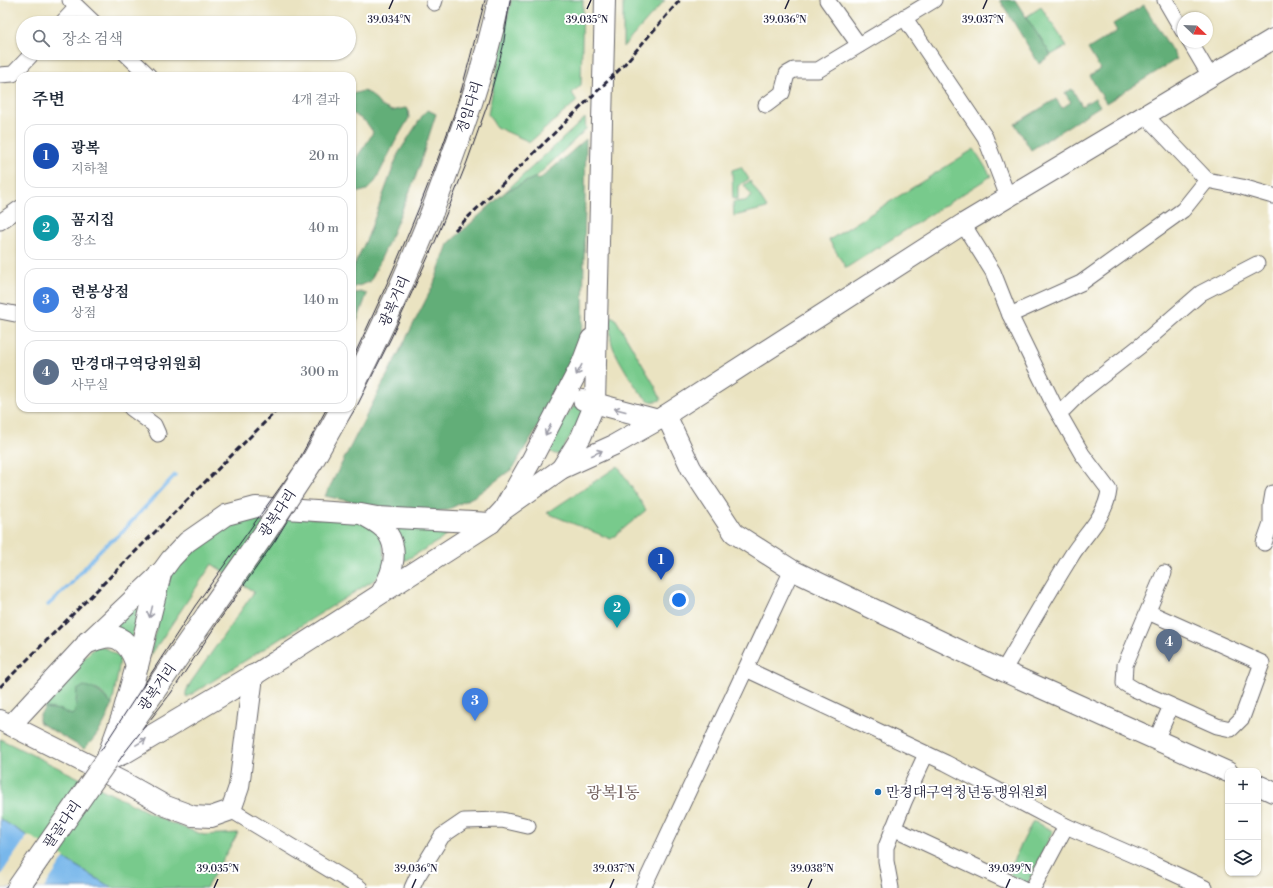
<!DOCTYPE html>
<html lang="ko">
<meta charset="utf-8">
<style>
:root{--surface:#fff;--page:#f2f2f3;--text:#1f2937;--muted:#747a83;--line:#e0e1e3;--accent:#d93025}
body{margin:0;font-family:"Libre Bodoni","Noto Serif KR",serif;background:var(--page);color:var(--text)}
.controls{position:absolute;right:12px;bottom:12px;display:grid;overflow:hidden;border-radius:8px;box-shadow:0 1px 3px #0004}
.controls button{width:36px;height:36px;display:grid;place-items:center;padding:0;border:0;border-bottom:1px solid var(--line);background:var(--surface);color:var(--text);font:20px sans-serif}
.compass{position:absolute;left:1177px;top:12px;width:36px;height:36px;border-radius:50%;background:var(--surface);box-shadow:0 1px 3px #0004;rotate:113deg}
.you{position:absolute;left:679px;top:600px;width:14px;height:14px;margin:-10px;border:3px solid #fff;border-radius:50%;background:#1a73e8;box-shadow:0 0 0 6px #1a73e833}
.badge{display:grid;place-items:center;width:26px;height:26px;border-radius:50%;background:var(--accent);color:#fff;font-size:13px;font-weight:700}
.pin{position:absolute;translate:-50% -33px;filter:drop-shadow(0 1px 2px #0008)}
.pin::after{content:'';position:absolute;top:21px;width:14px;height:12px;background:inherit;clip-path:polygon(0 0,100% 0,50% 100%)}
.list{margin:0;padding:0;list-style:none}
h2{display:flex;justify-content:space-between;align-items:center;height:52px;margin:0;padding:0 16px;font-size:17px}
h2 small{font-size:13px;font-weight:400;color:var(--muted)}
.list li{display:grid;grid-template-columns:26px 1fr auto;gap:12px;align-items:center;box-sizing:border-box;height:64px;margin:0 8px 8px;padding:0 8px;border:1px solid var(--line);border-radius:12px}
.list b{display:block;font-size:15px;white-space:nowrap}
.list p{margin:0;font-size:13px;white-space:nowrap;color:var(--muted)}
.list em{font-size:13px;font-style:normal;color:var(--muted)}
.icon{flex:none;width:22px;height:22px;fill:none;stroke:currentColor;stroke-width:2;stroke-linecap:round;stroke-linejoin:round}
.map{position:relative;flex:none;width:1273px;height:888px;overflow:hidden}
.search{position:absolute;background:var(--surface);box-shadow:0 1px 3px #0004;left:16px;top:16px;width:340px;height:44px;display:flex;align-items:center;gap:10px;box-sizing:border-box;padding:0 14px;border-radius:22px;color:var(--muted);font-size:15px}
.panel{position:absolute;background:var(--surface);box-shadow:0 1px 3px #0004;left:16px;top:72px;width:340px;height:340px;border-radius:12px}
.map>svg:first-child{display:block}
.green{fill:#78ca8c;stroke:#4d7664}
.forest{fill:#62ae78;stroke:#42685a}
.water{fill:#78b7eb;stroke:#4d6c93}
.pier{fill:#eae3c1}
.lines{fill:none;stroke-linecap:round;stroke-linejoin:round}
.stream{stroke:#78b7eb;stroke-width:3.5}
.minor-casing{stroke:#68666a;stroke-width:17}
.major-casing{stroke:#68666a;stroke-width:22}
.highway-casing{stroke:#68666a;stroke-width:24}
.minor{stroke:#fff;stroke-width:15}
.major{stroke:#fff;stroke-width:20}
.highway{stroke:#fff;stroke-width:22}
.tram{stroke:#22223b;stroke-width:1}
.rail{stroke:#22223b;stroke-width:3;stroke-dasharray:6 3;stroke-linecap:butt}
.highway-bridge-casing{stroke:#68666a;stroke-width:24;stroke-linecap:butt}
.highway-bridge{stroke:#fff;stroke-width:22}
.oneway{stroke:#9c9ca7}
.ticks{fill:none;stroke:#22223b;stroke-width:1.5}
.poi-dot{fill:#1f6fb2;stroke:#fff;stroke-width:1.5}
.labels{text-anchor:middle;stroke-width:4;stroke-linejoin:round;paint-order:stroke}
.street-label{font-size:14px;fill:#22223b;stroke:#fff}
.poi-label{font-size:14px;fill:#22223b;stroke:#fff;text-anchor:start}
.quarter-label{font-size:16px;fill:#685451;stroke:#fff}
.ticks-label{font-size:10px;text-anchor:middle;fill:#22223b;stroke:#fff;stroke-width:4;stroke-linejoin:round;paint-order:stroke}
</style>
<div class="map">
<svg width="1273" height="888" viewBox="0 0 1273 888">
<rect width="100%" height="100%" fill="#fff"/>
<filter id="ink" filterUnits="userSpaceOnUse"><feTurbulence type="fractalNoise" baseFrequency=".025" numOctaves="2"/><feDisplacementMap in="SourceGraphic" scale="8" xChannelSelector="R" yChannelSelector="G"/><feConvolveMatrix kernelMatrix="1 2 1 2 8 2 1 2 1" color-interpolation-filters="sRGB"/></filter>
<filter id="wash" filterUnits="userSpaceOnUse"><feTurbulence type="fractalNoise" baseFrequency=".012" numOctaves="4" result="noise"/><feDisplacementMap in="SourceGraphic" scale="16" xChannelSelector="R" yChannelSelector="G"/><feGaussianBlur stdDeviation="0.9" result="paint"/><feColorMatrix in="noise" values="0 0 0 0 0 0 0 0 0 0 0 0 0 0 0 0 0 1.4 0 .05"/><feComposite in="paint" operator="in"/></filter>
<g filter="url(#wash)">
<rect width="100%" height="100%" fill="#eae3c1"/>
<g class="green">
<polygon points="511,0 583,0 581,85 572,93 577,101 530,142 496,127 488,114"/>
<polygon points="623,0 665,0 623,47"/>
<polygon points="1041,7 1067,46 1051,55 1026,17"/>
<polygon points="585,118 586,129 536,177 505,192"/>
<polygon points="974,149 991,176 846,268 829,240"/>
<polygon points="741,167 749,179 738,186 738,199 733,199 732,170"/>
<polygon points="750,181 767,208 734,216 733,202 745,201 752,196 744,185"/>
<path d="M611,316L615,318L655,386L661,400C656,401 652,403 647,399C639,395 616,356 613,347C609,337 611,326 611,316Z"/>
<path d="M578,405L585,411L560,454C553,455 550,452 546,446L548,440L573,407Z"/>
<polygon points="618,466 646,510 611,539 547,513"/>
<polygon points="248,516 364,520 382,535 385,570 374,580 187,697 186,696 186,692 191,682 254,592 212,564 149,658 170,572 205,534"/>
<polygon points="396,522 447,529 448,533 442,539 406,560 403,560"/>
<polygon points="138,606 132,639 113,626"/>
<polygon points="96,646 108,649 120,658 118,673 112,705 102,693 94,688 77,690 76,713 71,715 61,710 45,708 40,705"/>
<polygon points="0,739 168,822 204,835 238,833 206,888 112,888 0,819"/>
<polygon points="1033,821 1053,831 1027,884 1010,875 1012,870 1009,869"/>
</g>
<g class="forest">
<polygon points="1000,0 1015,0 1051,55 1039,64"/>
<polygon points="1144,5 1177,59 1106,103 1090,76 1100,69 1088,49 1117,31 1113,24"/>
<polygon points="1072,89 1082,106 1095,98 1100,106 1031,150 1015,124 1056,99 1062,108 1071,102 1065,93"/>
<path d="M363,91L371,94L381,106L392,111L405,108L408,109L409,118L395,142L375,182L367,190L352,194C352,186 350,176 352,168C356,155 367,145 373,132L366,122L352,113V94Z"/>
<polygon points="428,110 436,114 416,176 390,239 370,282 352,288 352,270 368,236 393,168 398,154 424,113"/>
<polygon points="586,139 583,324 575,359 557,396 512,469 475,496 447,510 429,512 362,504 325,496 433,286 448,244 505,192 536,177 539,180"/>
<polygon points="360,292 367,294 358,319 352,329 352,294"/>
<path d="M84,686C98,689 102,694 112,705C106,722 97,737 84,749L40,723C37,717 41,713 45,708L61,710L71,715L75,713L77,690Z"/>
</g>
<polygon class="water" points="0,819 112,888 0,888"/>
<polygon class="pier" points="28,835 65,857 44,888 0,888 0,876"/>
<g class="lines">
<polyline class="stream" points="48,605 70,585 101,549 119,535 175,475"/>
</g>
</g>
<g filter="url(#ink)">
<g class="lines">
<g class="minor-casing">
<g id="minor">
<polyline points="70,0 94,23"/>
<polyline points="827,0 859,45"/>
<polyline points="1165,0 1183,31"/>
<polyline points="434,3 435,0"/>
<polyline points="904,17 985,137 1008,197"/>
<polyline points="62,23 77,7"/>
<polyline points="1190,42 1210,76"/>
<polyline points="125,53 149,76"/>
<polyline points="0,75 13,74 33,53"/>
<polyline points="766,105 782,93 787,74 794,70 818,70 934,0"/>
<polyline points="1145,115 1207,180"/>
<polyline points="0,222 20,208"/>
<path d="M963,224L993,272L1010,315L1054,405L1082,454L1109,490C1106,517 1085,534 1072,555C1048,593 1026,632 1003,671"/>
<polyline points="0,311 20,315"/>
<polyline points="1010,315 1081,283 1183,210 1207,180 1242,187 1273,196"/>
<polyline points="131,408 154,425 158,434"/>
<polyline points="1059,414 1080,393 1140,346 1201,293 1257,264"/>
<polyline points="1264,543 1271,523 1271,505 1273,493"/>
<polyline points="1148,612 1262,663 1242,718 1231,729 1217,726 1134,689 1124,683 1125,665 1164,573"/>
<polyline points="746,669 946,763 1066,826 1149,862 1205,888"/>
<polyline points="1156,740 1171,706"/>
<polyline points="231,810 360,888"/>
<polyline points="893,828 1022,888"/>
<polyline points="412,888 417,877 442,836 464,821 502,820 528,826"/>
<polyline points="643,888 792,570"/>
<polyline points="891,888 886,861 886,847 904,802 926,754"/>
<polyline points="1033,888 1066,826"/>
</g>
</g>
<g class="major-casing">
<g id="major">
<polyline points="583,400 658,420"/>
<polyline points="666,415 691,468 734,533 792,570 1003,671 1228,772"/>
<polyline points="561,469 581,437 595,403 605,0"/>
<polyline points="506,505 531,461 582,363 591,339"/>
<path d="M363,515C372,520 383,525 388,534C400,552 391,576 381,593"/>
<polyline points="0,720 125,783 166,806 193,816 211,817 231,810 239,787 253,676 491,523 503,510 561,469 614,445 658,420 963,224 1273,39"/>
<polyline points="11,725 88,642 160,574 171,559 187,542 226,515 256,507 361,514 377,517 491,523"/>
<polyline points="1258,785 1273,792"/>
</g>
</g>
<g class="highway-casing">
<g id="highway">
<path d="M432,212C458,142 484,73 499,0"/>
<path d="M88,642C93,640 99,638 104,637C123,633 133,651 137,666"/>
<polyline points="123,736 207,615"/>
<polyline points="107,760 123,716 137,666 160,574"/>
<polyline points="107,760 125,752 253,676"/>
</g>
</g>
<use href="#minor" class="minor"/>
<use href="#major" class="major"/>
<use href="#highway" class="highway"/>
<g class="tram">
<path d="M352,360C390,280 425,198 454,114C466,77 475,38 485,0"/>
<polyline points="5,888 98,755 195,606 296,465 327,408"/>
<polyline points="32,888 125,752 171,693 218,622 275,541 358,404 391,338 435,242 467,162 488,103 503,47 510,0"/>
</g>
<g class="rail">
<polyline points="455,230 621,68 680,0"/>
<polyline points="0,687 279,408"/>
</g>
<g class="highway-bridge-casing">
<g id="highway-bridge">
<path d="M352,389C381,331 408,272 432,212"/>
<polyline points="207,615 264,534 313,460 342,408"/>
<polyline points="18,888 107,760"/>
</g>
</g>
<use href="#highway-bridge" class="highway-bridge"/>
</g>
<defs><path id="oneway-shaft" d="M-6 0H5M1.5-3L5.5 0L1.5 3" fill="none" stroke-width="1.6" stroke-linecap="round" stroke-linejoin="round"/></defs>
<g class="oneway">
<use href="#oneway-shaft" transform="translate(579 370) rotate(118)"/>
<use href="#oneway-shaft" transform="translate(620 410) rotate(-165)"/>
<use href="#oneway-shaft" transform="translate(548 430) rotate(117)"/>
<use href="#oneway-shaft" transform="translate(597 453) rotate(-25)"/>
<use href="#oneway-shaft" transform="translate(151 612) rotate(104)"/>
<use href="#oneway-shaft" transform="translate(141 742) rotate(-31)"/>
</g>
</g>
<path class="ticks" d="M389,9L393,0M587,9L591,0M785,9L789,0M983,9L987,0M214,888L218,879M412,888L416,879M610,888L614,879M808,888L812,879M1006,888L1010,879"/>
<circle class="poi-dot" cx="878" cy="792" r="4"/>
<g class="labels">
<g class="street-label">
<text transform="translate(469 107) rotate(-72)" y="5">정임다리</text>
<text transform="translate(394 301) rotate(-66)" y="5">광복거리</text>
<text transform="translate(277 513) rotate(-56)" y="5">광복다리</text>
<text transform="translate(157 687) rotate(-55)" y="5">광복거리</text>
<text transform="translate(62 824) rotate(-55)" y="5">팔골다리</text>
</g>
<g class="poi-label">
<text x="886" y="797">만경대구역청년동맹위원회</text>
</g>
<g class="quarter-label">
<text x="613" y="798">광복1동</text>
</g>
</g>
<g class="ticks-label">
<text x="389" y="23">39.034°N</text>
<text x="587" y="23">39.035°N</text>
<text x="785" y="23">39.036°N</text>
<text x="983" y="23">39.037°N</text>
<text x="218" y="872">39.035°N</text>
<text x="416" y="872">39.036°N</text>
<text x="614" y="872">39.037°N</text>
<text x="812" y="872">39.038°N</text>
<text x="1010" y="872">39.039°N</text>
</g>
</svg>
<div class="controls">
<button>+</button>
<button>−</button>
<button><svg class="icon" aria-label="layers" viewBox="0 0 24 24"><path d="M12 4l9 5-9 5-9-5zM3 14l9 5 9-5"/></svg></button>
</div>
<svg class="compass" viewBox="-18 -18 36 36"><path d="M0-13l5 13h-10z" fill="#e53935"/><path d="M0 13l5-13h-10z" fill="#747a83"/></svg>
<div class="you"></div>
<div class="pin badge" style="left:661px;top:580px;background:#1a4fb4">1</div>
<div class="pin badge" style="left:617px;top:628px;background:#0f9aa8">2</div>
<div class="pin badge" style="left:475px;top:721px;background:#3f7fe0">3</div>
<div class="pin badge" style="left:1169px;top:662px;background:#5c6f8a">4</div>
<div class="search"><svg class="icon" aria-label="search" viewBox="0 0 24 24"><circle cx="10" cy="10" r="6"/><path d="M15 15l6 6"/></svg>장소 검색</div>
<section class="panel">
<h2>주변<small>4개 결과</small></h2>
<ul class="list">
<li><span class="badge" style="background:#1a4fb4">1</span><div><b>광복</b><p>지하철</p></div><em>20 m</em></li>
<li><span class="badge" style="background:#0f9aa8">2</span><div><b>꼼지집</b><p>장소</p></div><em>40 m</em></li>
<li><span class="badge" style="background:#3f7fe0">3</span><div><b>련봉상점</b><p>상점</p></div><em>140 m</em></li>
<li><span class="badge" style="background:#5c6f8a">4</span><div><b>만경대구역당위원회</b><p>사무실</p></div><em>300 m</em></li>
</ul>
</section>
</div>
